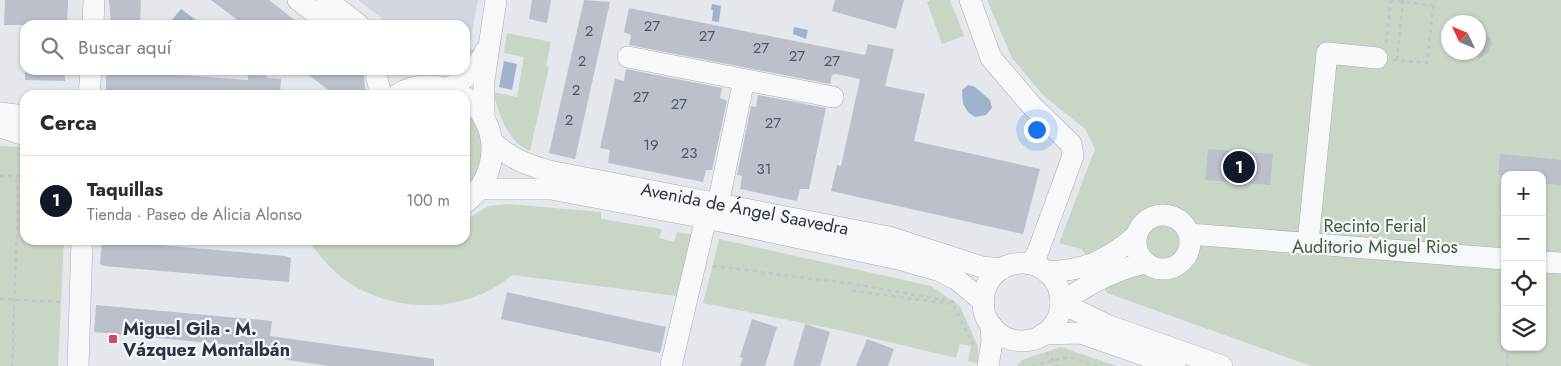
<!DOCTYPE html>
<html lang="es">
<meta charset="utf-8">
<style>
:root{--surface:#fff;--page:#f7f7f7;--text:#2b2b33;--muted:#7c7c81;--line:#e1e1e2;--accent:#111827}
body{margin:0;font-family:Jost,sans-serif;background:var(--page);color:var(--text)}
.controls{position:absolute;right:15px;bottom:15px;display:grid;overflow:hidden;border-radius:10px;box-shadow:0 1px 4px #0004}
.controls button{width:45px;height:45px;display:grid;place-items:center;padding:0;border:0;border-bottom:1px solid var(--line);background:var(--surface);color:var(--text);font:25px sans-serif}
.compass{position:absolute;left:1441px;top:15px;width:45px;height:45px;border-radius:50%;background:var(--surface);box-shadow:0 1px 4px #0004;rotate:314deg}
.you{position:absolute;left:1036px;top:129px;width:18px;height:18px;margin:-12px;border:4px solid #fff;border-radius:50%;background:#1a73e8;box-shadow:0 0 0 8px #1a73e833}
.badge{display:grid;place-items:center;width:32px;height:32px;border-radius:50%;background:var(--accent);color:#fff;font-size:16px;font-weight:700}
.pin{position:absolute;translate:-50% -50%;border:2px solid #fff;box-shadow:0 1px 5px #0006}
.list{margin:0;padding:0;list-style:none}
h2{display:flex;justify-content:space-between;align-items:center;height:65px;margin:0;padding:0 20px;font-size:21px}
h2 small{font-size:16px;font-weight:400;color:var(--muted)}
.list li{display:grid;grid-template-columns:32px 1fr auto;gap:15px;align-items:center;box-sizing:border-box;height:90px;padding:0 20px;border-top:1px solid var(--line)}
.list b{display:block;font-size:19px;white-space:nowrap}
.list p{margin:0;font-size:16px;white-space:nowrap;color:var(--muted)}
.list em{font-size:16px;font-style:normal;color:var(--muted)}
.icon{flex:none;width:28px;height:28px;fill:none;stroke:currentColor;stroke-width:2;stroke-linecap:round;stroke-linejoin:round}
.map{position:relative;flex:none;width:1561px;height:366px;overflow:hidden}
.search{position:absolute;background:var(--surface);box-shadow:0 1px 4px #0004;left:20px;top:20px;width:450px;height:55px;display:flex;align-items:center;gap:12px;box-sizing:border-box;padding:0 18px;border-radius:15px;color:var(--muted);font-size:19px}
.panel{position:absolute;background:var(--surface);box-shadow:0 1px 4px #0004;left:20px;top:90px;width:450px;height:155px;border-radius:15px}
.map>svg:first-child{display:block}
.built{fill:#d2d6de}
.green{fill:#c9d6c5;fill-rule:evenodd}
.water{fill:#9fb4cc}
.building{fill:#bbc0ca}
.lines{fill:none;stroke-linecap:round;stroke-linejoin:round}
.minor-casing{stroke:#a9aeb7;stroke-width:22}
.path{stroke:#c2c5cb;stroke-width:2.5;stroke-dasharray:4 4;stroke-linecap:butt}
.minor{stroke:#f7f8fa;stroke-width:21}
.poi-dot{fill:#d1495b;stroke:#f4f6f9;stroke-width:2}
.labels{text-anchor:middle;stroke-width:4.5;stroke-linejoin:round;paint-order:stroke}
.number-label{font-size:15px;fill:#4f5766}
.street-label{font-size:18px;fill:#2b3445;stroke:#f4f6f9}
.park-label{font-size:18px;fill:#3f6138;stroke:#f4f6f9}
.poi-label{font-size:18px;font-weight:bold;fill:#2b3445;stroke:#f4f6f9;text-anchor:start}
</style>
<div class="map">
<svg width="1561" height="366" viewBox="0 0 1561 366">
<rect width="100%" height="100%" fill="#e4e7ec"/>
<polygon class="built" points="358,0 478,0 469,48 475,50 465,65 465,25 382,25 378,22 382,18"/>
<g class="green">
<polygon points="931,0 950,0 964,36 942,44 927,2"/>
<path d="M987,0H1561V366H1311L1107,293L1093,263L1081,249L1059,243L1095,149L1085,129L1043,95L1012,58ZM1448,22H1478V52H1448ZM1505,175H1542V347H1505Z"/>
<path d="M507,33L551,42L546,66L549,67L530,151C509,143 500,117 494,96L493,92L517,97L524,57L504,53Z"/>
<path d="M465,110C469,115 474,120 477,126C487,144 482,175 465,188Z"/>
<polygon points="0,146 20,147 25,150 25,240 64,240 58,366 0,366"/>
<path d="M508,204L601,212V219L662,229L659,238L674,242L677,232L694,235L677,296L512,275C469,312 402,314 354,286C335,275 320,257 308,240H465V221L488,206Z"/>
<polygon points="719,239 931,286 960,306 978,347 978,363 968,361 971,346 960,344 956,358 843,331 703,303"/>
<polygon points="1061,347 1117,366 1017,366 1022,360"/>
</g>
<g class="water">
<polygon points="712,4 721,6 719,22 712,21 713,10 711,10"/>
<polygon points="181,9 196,20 193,25 178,25 172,20"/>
<polygon points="794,27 808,30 806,39 793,34"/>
<polygon points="504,61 517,64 512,90 499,87"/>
<polygon points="968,85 975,87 990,100 992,108 986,115 975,117 968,112 963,104 962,90"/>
</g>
<g class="building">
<polygon points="5,0 68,0 67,25 4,25"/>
<polygon points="109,0 141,0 140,25 111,25"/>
<polygon points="211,0 269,0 301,25 244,25"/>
<polygon points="532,0 551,0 547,23 529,19"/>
<polygon points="584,0 610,2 575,159 549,153"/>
<polygon points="835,0 904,0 896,29 832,11"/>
<polygon points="629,8 865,55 868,44 894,49 885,86 925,94 914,141 1040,169 1023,234 831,191 837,165 841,166 860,79 836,74 832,75 830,84 629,45 631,35 624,32"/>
<polygon points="1478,26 1490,38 1492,44 1488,53 1478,59"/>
<polygon points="626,69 722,88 720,98 727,101 712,170 706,170 703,182 608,163 610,150 600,148 615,79 624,81"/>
<polygon points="25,70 65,70 65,81 25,80"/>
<polygon points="106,70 133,70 139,72 248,80 248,75 267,76 267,78 281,79 280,95 106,95"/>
<polygon points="302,70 363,70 366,95 335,95"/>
<polygon points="758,95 826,108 809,189 800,189 797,201 740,189 742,176 737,175 751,106 756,107"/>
<polygon points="1208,149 1273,154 1270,185 1205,180"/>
<polygon points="1500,154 1561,160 1561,185 1542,183 1542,175 1498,175"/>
<polygon points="102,240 285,256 291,258 289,282 104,266 100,264"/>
<polygon points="507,292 666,327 660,353 501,319"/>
<polygon points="96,305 272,321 270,336 434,359 434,366 329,366 288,360 283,358 284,350 94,332"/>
<polygon points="752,319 777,327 765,366 740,366 743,358 740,357"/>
<polygon points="805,324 830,332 820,366 793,366"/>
<polygon points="867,339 894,349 888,366 856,366"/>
</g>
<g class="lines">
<g class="minor-casing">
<g id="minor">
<polyline points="298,0 331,25"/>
<polyline points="327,0 359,25"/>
<polyline points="970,0 991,58 1032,106 1071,144 1073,156 1037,254 1030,264"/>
<polyline points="93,25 94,0"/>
<polyline points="628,57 833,97"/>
<polyline points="375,70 381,95"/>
<path d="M447,89C465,80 478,68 486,50"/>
<polyline points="89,95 91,70"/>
<path d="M397,95C415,82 443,84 461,95"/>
<path d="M465,97C502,124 500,176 465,203"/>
<polyline points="0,113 25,116"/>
<polyline points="484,118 484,80 496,0"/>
<polyline points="0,127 25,135"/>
<path id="s1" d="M492,142C510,158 527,165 549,171L889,237L982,267L1002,269"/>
<polyline points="480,189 551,189 706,218 898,259 940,271 956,279 984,302"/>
<polyline points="718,204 744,80"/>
<circle cx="1163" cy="242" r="27"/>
<polyline points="1189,234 1505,259"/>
<polyline points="1308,243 1327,53 1377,58"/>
<polyline points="1542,262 1561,263"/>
<circle cx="1022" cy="302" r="39"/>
<path d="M1047,272C1086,270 1107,261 1137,235"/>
<polyline points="1061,303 1109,326 1222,366"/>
<path d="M1061,303C1087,285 1116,268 1147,263"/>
<polyline points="1043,334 1081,333 1175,366"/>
<polyline points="78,366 82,240"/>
<polyline points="671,366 706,218"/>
<polyline points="988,366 992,342 991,325"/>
</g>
</g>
<g class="path">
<polyline points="1390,1 1433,5"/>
<polyline points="1386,43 1391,0"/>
<polyline points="1393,60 1427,63 1434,0"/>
<polyline points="1397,60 1403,0"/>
<polyline points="0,176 25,176"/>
<polyline points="713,266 853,284 955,302"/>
<polyline points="852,291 953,304 973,345"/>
<polyline points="0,299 62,302"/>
<polyline points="1046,352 1058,366"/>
<polyline points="12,366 18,202 16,177"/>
<polyline points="1032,366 1070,357 1099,366"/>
<polyline points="1507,366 1508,347"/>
</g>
<use href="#minor" class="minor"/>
</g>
<rect class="poi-dot" x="108" y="334" width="10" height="10" rx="2.5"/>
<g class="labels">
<g class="number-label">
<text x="652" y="31">27</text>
<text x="589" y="36">2</text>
<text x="707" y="41">27</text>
<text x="761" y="53">27</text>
<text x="797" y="61">27</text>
<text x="582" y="66">2</text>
<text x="832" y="66">27</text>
<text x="576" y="95">2</text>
<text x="641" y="102">27</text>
<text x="679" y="109">27</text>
<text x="569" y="125">2</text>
<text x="773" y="128">27</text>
<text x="651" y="150">19</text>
<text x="689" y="158">23</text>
<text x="764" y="174">31</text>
</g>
<g class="street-label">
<text dy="6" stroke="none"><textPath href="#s1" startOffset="264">Avenida de Ángel Saavedra</textPath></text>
</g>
<g class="park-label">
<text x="1375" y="232">Recinto Ferial<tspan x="1375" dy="21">Auditorio Miguel Rios</tspan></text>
</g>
<g class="poi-label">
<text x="123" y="335">Miguel Gila - M.<tspan x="123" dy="21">Vázquez Montalbán</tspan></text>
</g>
</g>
</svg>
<div class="controls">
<button>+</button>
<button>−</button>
<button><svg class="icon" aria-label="locate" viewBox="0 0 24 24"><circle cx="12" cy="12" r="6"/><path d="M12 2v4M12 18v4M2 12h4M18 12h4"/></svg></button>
<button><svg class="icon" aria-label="layers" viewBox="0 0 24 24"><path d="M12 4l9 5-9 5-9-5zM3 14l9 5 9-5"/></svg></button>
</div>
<svg class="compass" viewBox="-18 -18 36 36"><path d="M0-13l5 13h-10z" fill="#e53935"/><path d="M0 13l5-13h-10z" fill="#7c7c81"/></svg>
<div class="you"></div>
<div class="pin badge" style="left:1239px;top:167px">1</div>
<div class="search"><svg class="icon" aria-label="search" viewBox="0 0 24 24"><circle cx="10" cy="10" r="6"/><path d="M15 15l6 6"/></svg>Buscar aquí</div>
<section class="panel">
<h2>Cerca<small></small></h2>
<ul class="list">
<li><span class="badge">1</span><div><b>Taquillas</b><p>Tienda · Paseo de Alicia Alonso</p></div><em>100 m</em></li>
</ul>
</section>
</div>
